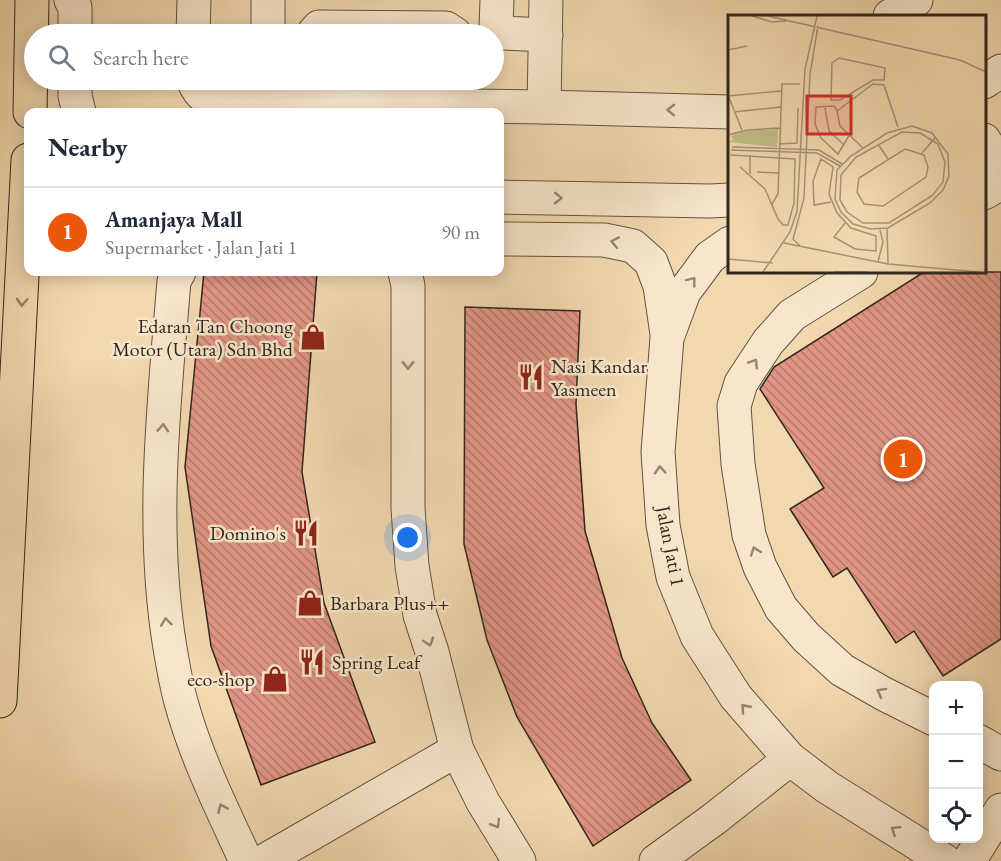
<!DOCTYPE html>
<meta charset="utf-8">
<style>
:root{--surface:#fff;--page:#f6f6f7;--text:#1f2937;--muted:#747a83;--line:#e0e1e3;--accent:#ea580c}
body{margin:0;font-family:"EB Garamond",serif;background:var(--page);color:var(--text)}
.controls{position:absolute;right:18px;bottom:18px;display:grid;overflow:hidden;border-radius:12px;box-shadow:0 3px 15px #0003}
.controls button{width:54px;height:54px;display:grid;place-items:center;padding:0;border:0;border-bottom:2px solid var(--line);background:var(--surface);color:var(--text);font:30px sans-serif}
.you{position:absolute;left:408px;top:538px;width:21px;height:21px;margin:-15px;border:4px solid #fff;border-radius:50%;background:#1a73e8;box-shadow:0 0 0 9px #1a73e833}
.badge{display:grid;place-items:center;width:39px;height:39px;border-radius:50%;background:var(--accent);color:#fff;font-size:20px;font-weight:700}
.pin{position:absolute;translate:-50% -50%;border:3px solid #fff;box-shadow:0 2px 6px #0006}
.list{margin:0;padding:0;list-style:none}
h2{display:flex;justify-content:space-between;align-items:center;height:78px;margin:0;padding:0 24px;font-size:26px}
h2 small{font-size:20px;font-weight:400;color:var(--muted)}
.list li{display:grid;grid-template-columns:39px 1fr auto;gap:18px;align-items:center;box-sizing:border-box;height:90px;padding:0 24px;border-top:2px solid var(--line)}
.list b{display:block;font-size:22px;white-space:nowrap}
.list p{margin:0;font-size:20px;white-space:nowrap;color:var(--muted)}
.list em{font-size:20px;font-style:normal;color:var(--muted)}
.icon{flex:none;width:33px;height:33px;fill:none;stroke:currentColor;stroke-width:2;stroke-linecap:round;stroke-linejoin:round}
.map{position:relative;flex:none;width:1001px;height:861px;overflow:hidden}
.search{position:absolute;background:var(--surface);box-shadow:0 3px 15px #0003;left:24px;top:24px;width:480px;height:66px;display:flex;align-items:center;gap:15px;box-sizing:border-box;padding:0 21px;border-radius:33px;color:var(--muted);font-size:22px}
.panel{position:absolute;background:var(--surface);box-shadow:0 3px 15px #0003;left:24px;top:108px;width:480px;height:168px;border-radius:12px}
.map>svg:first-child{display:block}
.building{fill:url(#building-back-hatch);stroke:#31271c;stroke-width:1.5}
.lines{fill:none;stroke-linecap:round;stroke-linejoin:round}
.minor-casing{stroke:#615341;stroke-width:35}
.major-casing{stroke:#31271c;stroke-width:35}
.minor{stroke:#f7e6cb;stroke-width:33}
.major{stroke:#f2d8af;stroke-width:33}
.oneway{stroke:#948674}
.oneway2{stroke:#928066}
.labels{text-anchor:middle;stroke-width:5;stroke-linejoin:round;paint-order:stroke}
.poi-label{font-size:20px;fill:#31271c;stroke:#f7e6cb;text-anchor:end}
.street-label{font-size:20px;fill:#31271c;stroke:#f7e6cb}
.inset-road{fill:none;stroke:#a59174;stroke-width:1.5}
.view{fill:#d62828;fill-opacity:0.15;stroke:#d62828;stroke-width:3}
.inset-edge{fill:none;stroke:#31271c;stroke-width:3}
</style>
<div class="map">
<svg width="1001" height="861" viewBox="0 0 1001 861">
<defs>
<pattern id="building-back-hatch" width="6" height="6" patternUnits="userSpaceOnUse" patternTransform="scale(1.5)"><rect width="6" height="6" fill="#e19585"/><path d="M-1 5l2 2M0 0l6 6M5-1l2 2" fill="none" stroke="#b77a6c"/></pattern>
</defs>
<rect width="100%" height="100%" fill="#f2d8af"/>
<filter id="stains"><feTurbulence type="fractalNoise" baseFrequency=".00333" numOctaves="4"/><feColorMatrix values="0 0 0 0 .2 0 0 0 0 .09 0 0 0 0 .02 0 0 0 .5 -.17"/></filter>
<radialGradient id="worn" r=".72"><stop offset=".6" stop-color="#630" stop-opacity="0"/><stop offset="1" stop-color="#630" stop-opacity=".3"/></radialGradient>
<g class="building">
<polygon points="204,272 317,272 302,472 324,603 375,742 261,785 211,646 185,467"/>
<polygon points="924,272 1001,272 1001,639 943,676 914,631 896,643 847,568 833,577 790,509 824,488 760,389 774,367"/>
<polygon points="465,307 580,311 576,404 585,531 622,658 652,723 691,780 593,846 517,717 487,640 464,544"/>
</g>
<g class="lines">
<g class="minor-casing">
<g id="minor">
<polyline points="71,0 75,7 75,34"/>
<polyline points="497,0 496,27 503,33 546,35"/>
<polyline points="890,16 916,0"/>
<polyline points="193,34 194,0"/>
<polyline points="268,34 268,0"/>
<polyline points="313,34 319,27 446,28 455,34"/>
<polyline points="75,80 75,96 79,112"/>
<path d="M193,80C200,97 208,101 226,103L544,107L730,112"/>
<polyline points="984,82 1001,71"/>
<polyline points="544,107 546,0"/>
<polyline points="984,140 1001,166"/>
<polyline points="984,193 1001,183"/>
<polyline points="500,197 710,201 730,200"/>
<polyline points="500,239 604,240 633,246 651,262 660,286 667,334"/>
<polyline points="730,243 710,257 684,292 667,338 658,452 663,525 673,577 697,636 736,697 790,759 827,787 945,861"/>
<path d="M179,272L174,281C164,403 150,527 170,648C173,666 176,684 181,702C196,757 222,809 246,861"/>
<polyline points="405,272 408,286 408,508 412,566 420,615 432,652 457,750 483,802 519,861"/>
<polyline points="861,272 792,315 768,342 741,383 734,406 738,464 749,535 760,567 781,608 806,637 842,670 884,694 934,719"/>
<polyline points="978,741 1001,754"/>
<polyline points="264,861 457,750"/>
<polyline points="656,861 714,819 790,759"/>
<polyline points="969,861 1001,810"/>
</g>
</g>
<g class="major-casing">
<g id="major">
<polyline points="30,112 32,0"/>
<polyline points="0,701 28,160"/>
</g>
</g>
<use href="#minor" class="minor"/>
<use href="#major" class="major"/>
</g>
<defs><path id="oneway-chevron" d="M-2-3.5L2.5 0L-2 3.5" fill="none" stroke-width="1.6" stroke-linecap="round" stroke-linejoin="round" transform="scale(1.5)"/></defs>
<g class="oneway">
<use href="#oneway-chevron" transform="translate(671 110) rotate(-179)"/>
<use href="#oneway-chevron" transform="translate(558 198) rotate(1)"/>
<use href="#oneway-chevron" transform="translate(615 242) rotate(-169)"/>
<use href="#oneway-chevron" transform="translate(692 281) rotate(-52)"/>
<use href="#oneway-chevron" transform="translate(754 363) rotate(-57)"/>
<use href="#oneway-chevron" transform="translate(408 365) rotate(90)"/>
<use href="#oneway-chevron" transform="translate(163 428) rotate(-86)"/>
<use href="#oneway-chevron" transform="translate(660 470) rotate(-94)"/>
<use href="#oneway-chevron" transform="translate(755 551) rotate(-110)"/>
<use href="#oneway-chevron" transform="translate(166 622) rotate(-97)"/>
<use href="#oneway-chevron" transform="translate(429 642) rotate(72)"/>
<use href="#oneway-chevron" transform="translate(881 692) rotate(-151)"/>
<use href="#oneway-chevron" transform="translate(745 708) rotate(-132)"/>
<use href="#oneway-chevron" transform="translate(222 808) rotate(-114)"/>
<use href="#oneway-chevron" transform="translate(496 824) rotate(59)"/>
<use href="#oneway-chevron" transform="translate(895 830) rotate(-148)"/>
</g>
<use class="oneway2" href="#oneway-chevron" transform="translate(22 302) rotate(93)"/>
<defs>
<g id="shop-bare" transform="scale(2.07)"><path d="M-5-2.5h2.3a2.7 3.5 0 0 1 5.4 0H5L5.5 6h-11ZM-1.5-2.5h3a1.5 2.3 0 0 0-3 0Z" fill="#8f2418" stroke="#f7e6cb" stroke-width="2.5" paint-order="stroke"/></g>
<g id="restaurant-bare" transform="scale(2.07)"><path d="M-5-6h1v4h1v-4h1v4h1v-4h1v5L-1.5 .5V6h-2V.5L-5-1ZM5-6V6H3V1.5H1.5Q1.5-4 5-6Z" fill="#8f2418" stroke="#f7e6cb" stroke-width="2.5" paint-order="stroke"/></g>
</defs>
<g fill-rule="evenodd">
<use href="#shop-bare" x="313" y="337"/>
<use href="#restaurant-bare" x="531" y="377"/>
<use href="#restaurant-bare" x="306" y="533"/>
<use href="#shop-bare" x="310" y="603"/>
<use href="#restaurant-bare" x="312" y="662"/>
<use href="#shop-bare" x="275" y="679"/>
</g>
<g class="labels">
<g class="poi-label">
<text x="293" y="333">Edaran Tan Choong<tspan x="293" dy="23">Motor (Utara) Sdn Bhd</tspan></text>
<text x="551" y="373" text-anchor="start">Nasi Kandar<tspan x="551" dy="23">Yasmeen</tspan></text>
<text x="286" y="540">Domino's</text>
<text x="330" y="610" text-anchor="start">Barbara Plus++</text>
<text x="332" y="669" text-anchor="start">Spring Leaf</text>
<text x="255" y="686">eco-shop</text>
</g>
<g class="street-label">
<text transform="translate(671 546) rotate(79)" y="7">Jalan Jati 1</text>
</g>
</g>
<g transform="translate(728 15)">
<rect width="258" height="258" fill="#f2d8af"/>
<path d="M50,114L49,132L0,127L5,125L3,121L16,116Z" fill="#c1bc86"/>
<path class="inset-road" d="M24,1L44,7L58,6M40,1L232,45L258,57M0,35L19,31M111,43L157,53L156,65H145L112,85H103L104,48ZM0,80L14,115M0,81L53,76M97,93L101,116L116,130M109,95L106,91L88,92L87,109L93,123L110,139L122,119M6,97L53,92M184,111L204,118L220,139L221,161L215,175L202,188L160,213L143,214L125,209L113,197L107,184L109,155L123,141L159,118ZM174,117L192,118L210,129L217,147L215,167L205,180L161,208H135L119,197L112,185L113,160L128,142ZM0,120L19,115L52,113M51,129L69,128L70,93M150,129L160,144M4,132L91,135L114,149M135,133L112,111L109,96L145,69L156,70L170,112M177,134L196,140L200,152L198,162L155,191L136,189L129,177L131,163ZM3,135L89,138L112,151M194,138L207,123M2,140L67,144L66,188L60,210H55L50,204L37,174L12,152M29,157L51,158M22,159V140M103,187L86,190L85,166L93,144L105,152L101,179L109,198L123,213L148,221V236L127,234L106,222L117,208M44,189L50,179L54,69H72M69,210L65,224L72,231M68,213L76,183L82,59L90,11M159,214L160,248M56,228L160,249L251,257M0,244L45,248M150,247L155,227L152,215M35,257L62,217L69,196L77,54L89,1M106,257H140"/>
<path class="view" d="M79,81H123V119H79Z"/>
<rect width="258" height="258" class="inset-edge"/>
</g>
<rect width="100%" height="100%" filter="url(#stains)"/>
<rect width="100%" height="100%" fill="url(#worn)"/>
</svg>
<div class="controls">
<button>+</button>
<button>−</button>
<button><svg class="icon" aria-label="locate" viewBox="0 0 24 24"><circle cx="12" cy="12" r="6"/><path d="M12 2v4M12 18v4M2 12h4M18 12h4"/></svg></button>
</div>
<div class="you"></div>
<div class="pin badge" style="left:903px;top:459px">1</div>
<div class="search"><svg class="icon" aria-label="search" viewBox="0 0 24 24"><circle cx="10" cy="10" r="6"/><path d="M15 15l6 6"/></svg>Search here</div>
<section class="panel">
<h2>Nearby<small></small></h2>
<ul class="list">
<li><span class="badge">1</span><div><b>Amanjaya Mall</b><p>Supermarket · Jalan Jati 1</p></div><em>90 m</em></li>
</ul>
</section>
</div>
